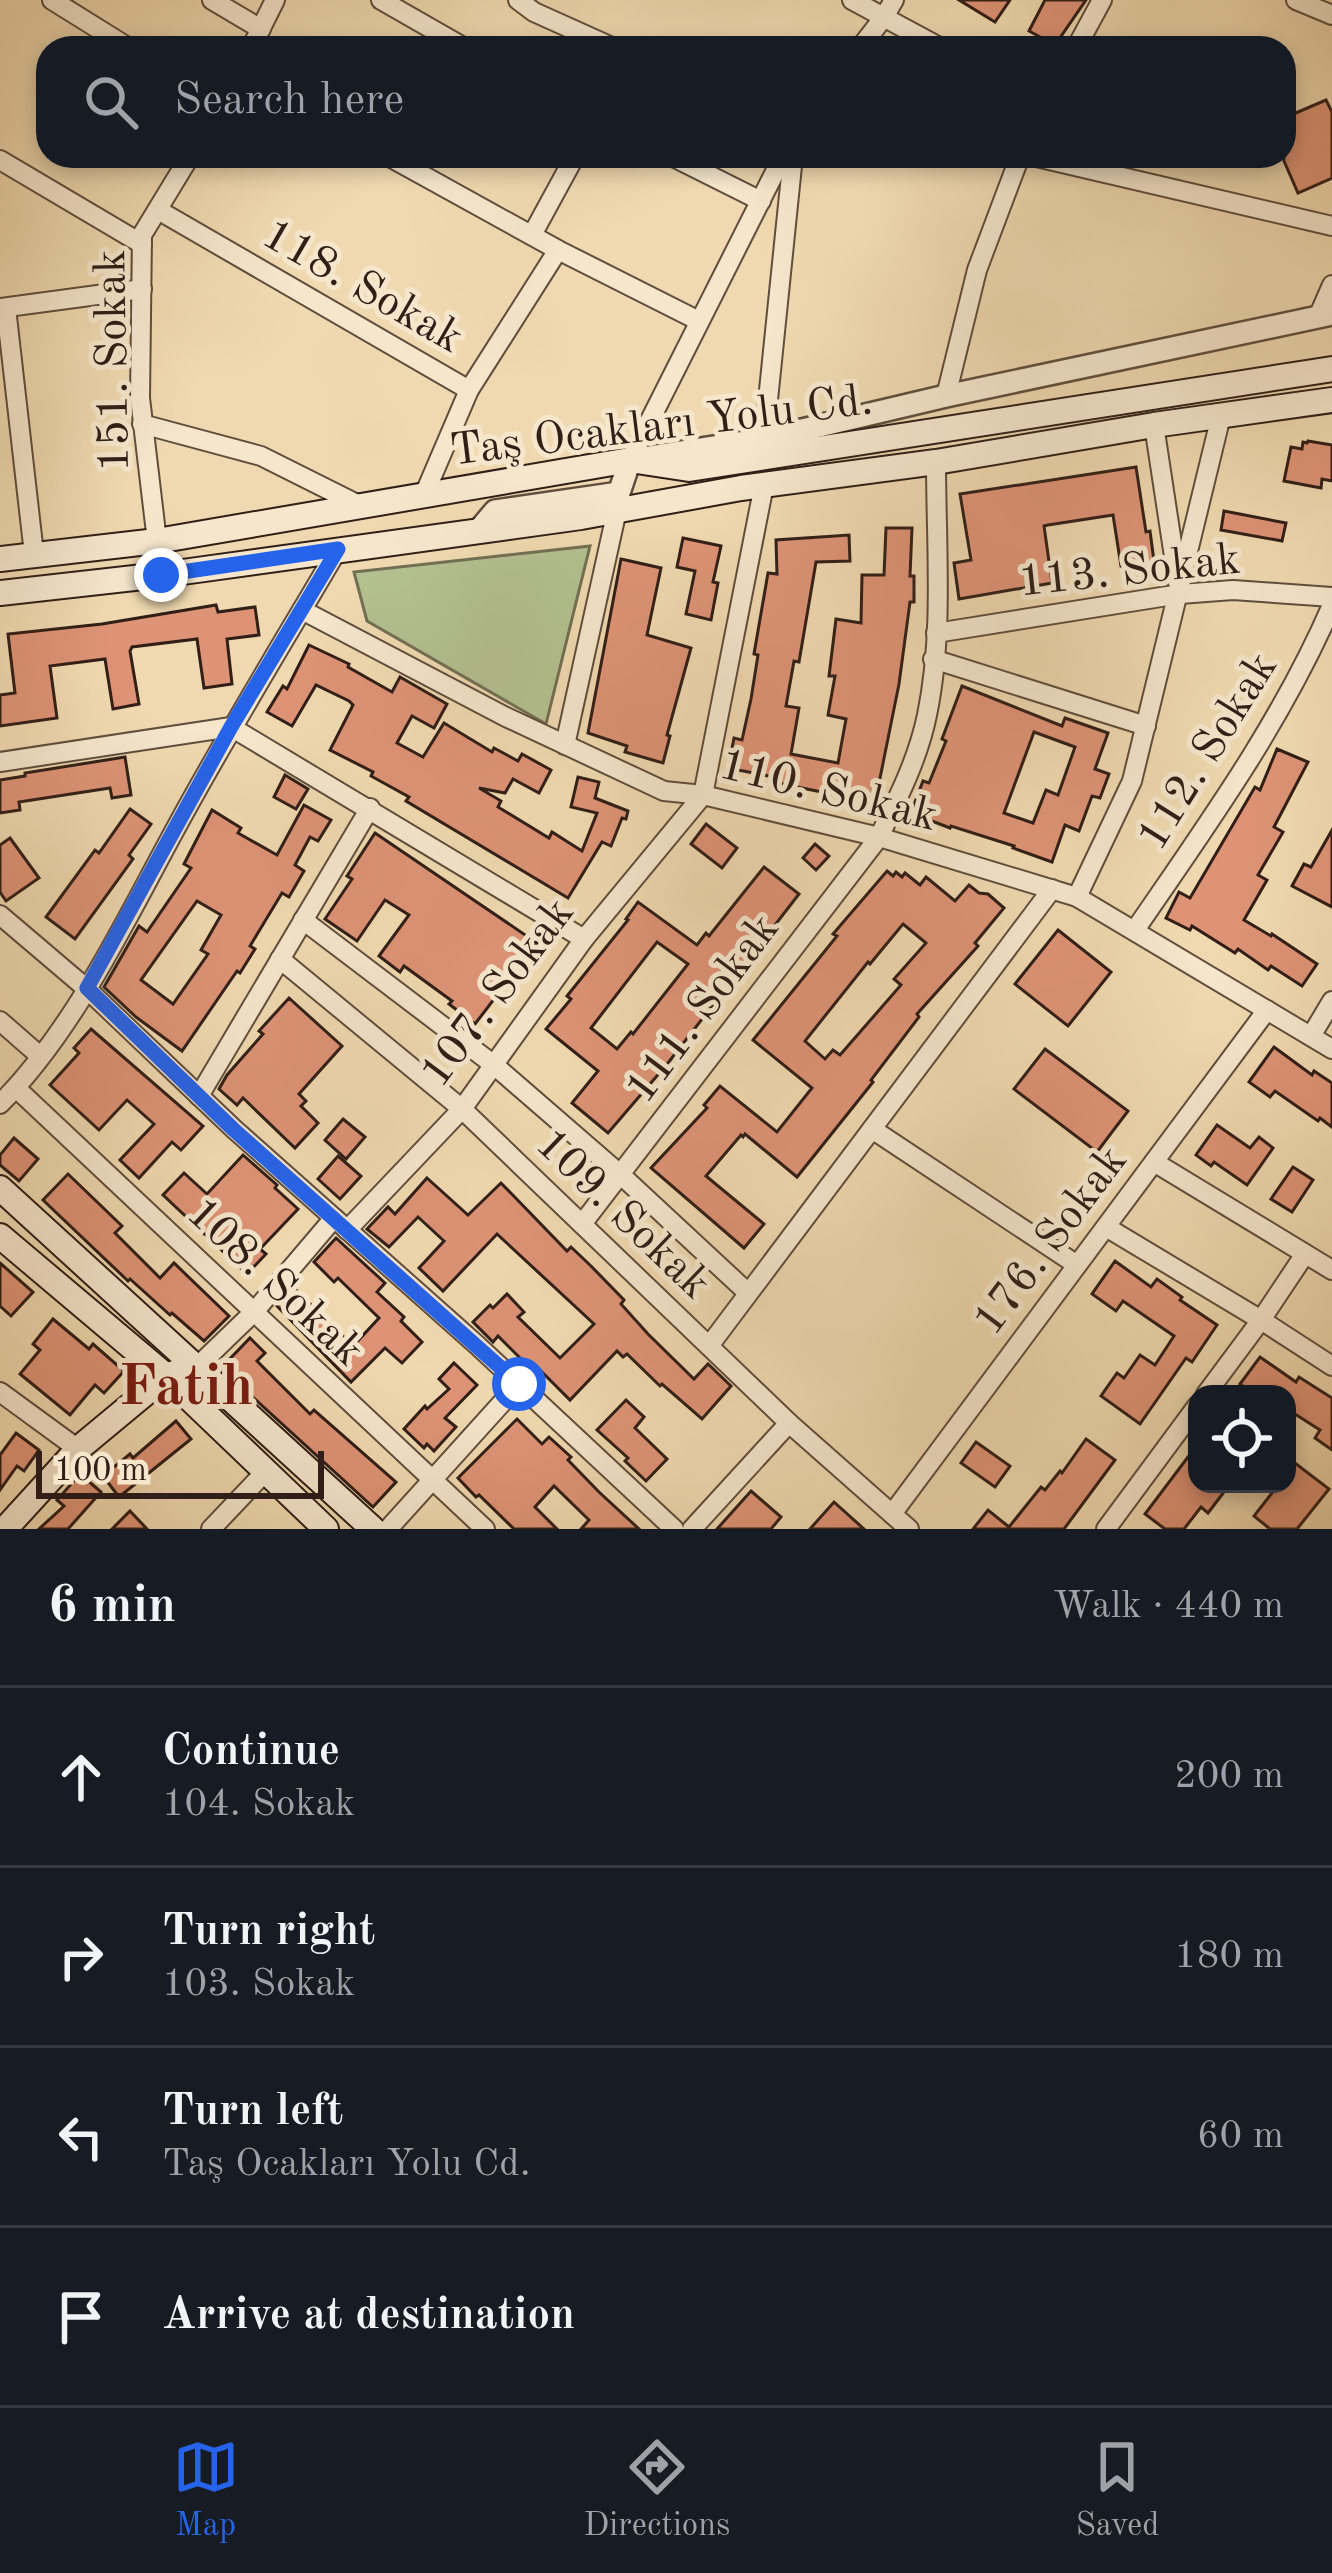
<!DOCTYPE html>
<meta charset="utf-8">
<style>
:root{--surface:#171b24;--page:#242831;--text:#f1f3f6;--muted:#9ea1a6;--line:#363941;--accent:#2563eb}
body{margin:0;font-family:"Old Standard TT",serif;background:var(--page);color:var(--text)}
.controls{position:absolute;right:36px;bottom:36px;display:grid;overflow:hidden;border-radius:24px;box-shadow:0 6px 18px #0003}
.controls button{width:108px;height:108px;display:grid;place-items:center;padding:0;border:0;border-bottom:3px solid var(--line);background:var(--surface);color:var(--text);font:60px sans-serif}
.scale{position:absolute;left:36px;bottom:30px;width:288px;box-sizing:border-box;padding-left:12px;border:6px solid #301e17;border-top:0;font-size:33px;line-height:42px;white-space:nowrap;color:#301e17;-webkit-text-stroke:9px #f5e6cc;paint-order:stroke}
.stop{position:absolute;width:36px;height:36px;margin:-27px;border:9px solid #2563eb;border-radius:50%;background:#fff}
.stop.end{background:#2563eb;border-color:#fff;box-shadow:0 3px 12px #0008}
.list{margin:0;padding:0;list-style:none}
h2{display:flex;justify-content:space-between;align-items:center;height:156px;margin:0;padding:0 48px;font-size:51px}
h2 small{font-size:39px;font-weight:400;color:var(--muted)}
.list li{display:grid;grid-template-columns:78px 1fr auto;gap:36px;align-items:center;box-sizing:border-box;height:180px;padding:0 48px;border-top:3px solid var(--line)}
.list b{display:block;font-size:45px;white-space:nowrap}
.list p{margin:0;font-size:39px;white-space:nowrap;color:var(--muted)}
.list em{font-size:39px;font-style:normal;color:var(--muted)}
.icon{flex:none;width:66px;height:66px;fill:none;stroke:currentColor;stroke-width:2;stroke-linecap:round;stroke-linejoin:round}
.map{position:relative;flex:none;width:1332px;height:1529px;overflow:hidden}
.search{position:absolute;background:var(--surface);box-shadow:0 6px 18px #0003;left:36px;right:36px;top:36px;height:132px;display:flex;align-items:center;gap:30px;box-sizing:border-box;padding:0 42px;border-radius:36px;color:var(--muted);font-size:45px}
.sheet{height:876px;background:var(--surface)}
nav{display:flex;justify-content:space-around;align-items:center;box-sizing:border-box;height:168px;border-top:3px solid var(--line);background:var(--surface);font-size:33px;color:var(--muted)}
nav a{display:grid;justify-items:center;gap:6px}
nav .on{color:var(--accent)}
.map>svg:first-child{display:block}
.green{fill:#b3c090;stroke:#726f54;stroke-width:3}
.building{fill:#de9376;stroke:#301e17;stroke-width:3;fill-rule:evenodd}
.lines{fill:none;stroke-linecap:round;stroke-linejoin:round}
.minor-casing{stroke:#604d3d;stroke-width:22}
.tertiary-casing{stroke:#604d3d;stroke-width:26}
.secondary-casing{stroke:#301e17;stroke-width:28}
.minor{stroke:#f5e6cc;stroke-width:18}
.tertiary{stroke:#f5e6cc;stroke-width:21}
.secondary{stroke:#f5e6cc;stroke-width:24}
.route{stroke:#2563eb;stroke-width:15}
.labels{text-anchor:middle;stroke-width:10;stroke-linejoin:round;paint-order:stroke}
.street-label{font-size:45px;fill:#301e17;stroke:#f5e6cc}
.district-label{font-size:57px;font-weight:bold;fill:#7a1f14;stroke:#f5e6cc}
</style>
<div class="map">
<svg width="1332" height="1529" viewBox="0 0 1332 1529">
<rect width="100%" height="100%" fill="#f0d9b0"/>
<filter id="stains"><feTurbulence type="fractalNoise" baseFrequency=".00167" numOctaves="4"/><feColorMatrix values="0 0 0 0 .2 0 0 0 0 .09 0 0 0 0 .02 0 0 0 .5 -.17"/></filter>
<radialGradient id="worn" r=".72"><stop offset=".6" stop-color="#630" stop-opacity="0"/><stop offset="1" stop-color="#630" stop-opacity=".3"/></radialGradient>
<polygon class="green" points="590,546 546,724 367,621 354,572"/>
<g class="building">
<polygon points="959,0 1010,0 995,22"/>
<polygon points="1045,0 1086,0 1055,45 1029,31"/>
<polygon points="1326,100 1332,112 1332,178 1298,193 1284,161 1284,118"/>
<polygon points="1308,441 1332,445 1332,481 1322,479 1321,488 1284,481 1291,447 1302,449 1303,442 1307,443"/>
<polygon points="1136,467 1146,532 1150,531 1154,561 1121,566 1113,515 1048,525 1044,526 1052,583 959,599 954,563 971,560 960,494"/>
<polygon points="1224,511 1286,523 1282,541 1221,530"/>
<polygon points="886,528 912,528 910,576 914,576 914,602 910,602 899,684 875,803 773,782 774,777 728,768 734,738 742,740 751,699 758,655 754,654 768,573 777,574 776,540 849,535 850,561 816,562 799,662 794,661 786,706 799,708 791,754 838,763 846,719 828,715 835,676 829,676 836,619 861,623 862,575 884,575"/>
<polygon points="683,538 721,546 713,582 718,583 711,620 686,614 695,571 677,567"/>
<polygon points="621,559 661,568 647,635 691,648 667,735 670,736 663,763 625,752 627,746 588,733"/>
<polygon points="216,605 218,612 255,607 259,635 227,639 232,684 204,688 197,639 132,647 130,651 139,704 113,709 105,659 50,666 57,718 0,726 0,695 15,693 8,634 102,624"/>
<polygon points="309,645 349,664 348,667 392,692 400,677 447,704 434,728 412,716 397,743 423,757 444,723 492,752 494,748 518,761 522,754 551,770 539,793 513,779 505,793 479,788 501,801 498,807 549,838 552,832 582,851 597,813 571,807 578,777 599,782 595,798 628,811 626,819 622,818 611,846 602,842 568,898 406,801 409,797 371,776 373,772 330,750 353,705 349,701 316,685 292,726 267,712 283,686 287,689"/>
<path d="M962,686L1062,726L1065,718L1108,733L1095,769L1109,774L1100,798L1092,796L1079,831L1065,825L1052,862L1013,848L1014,846L951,826L950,828L911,813L923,781L929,783L946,741L942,739ZM1034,732L1075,747L1058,795L1046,790L1033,823L1004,813Z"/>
<polygon points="1277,749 1308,762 1274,827 1283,832 1258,875 1267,880 1244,920 1271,936 1272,934 1317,964 1302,986 1271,966 1268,970 1238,949 1235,953 1192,926 1190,930 1166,918 1179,892 1190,898 1255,787 1260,790"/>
<polygon points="125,757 131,795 112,798 110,788 19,802 20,810 0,813 0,780 25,776 25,773"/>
<polygon points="285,775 308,789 296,809 274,797"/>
<path d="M304,805L331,820L318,841L310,837L295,865L304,871L289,897L282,893L250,946L255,949L240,973L237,971L182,1051L136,1017L104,987L139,926L147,932L191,868L184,864L212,810L241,828L238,833L277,855ZM197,901L221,915L201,950L208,954L173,1004L141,980Z"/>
<polygon points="130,809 151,824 129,855 133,859 75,939 46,917 95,850 99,853"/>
<polygon points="706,824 737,848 722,868 691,844"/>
<polygon points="1332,830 1332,907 1292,886 1304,864 1311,867"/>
<polygon points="375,833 537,943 475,1024 449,1004 452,1001 404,966 400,972 379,956 409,915 385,900 357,941 325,919 352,879 347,876"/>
<polygon points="10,838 39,878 6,901 0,892 0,845"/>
<polygon points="815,844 829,856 816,870 803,858"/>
<path d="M764,867L799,894L668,1063L608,1133L572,1103L598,1071L546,1029L571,999L567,996L628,920L626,919L638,902L697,945L706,933L709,936ZM657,942L688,964L633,1034L631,1032L617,1049L591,1028Z"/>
<path d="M887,871L893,876L896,872L902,877L905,873L920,885L926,877L955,901L969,885L979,893L988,894L1004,908L975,943L978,946L917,1014L919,1017L871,1080L873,1082L797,1177L745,1134L743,1137L741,1135L706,1176L764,1224L744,1248L651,1168L707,1108L704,1105L720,1086L777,1132L812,1088L753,1040L837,936L833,934ZM903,924L926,943L894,979L901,985L840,1055L833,1050L825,1059L805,1041L868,962L870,964Z"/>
<polygon points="1058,930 1111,972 1068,1026 1015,984"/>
<polygon points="289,998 342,1046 299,1094 306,1101 301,1106 318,1123 295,1148 243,1098 237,1105 219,1089 227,1075 263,1034 259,1031"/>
<polygon points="91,1029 203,1126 181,1150 172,1142 139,1178 120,1160 154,1124 127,1100 99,1130 50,1085 79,1053 74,1048"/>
<polygon points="1274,1047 1312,1075 1314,1071 1332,1083 1332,1127 1320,1118 1318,1121 1275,1091 1270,1097 1249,1082"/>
<polygon points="1045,1049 1128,1111 1097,1152 1014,1089"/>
<polygon points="343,1119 365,1137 346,1159 325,1140"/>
<polygon points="1217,1125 1250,1148 1259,1137 1273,1148 1247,1185 1214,1162 1211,1166 1196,1155"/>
<polygon points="14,1138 38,1159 19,1181 0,1165 0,1155"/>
<polygon points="243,1155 277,1185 275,1188 298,1209 260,1249 266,1254 247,1274 163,1195 184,1173 207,1194"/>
<polygon points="338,1156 361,1176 340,1199 318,1179"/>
<polygon points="1293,1167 1313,1180 1292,1212 1271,1199"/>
<polygon points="68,1174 122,1226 115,1233 160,1278 174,1263 229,1316 204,1341 172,1313 170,1315 130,1279 128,1281 43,1200"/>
<polygon points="427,1178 468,1215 501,1183 567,1251 571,1247 591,1266 624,1300 621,1304 648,1334 694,1379 708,1364 731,1386 702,1419 662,1384 660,1386 627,1354 623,1357 617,1351 570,1400 534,1364 530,1368 498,1336 493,1342 473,1322 490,1305 493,1308 507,1294 524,1312 518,1317 560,1358 594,1324 497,1234 443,1291 419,1268 444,1241 418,1217 389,1247 367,1229 388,1207 395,1214"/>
<polygon points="336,1238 385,1283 377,1292 404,1317 401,1321 422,1342 402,1363 385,1348 351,1382 277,1306 293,1287 353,1346 379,1318 338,1278 334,1282 314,1262"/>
<polygon points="1115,1261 1151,1287 1157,1279 1182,1297 1180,1300 1217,1325 1192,1362 1186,1358 1140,1424 1101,1396 1117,1373 1124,1378 1140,1355 1155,1365 1174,1336 1123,1301 1116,1311 1092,1294"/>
<polygon points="0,1263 33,1292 11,1316 0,1306"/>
<polygon points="53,1319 89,1349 93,1344 124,1371 104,1393 95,1385 70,1415 20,1374 40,1350 33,1344"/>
<polygon points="250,1338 265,1353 257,1361 310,1414 314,1410 396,1482 373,1507 221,1368"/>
<polygon points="1260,1357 1296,1382 1299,1377 1332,1398 1332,1450 1315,1438 1320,1430 1287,1409 1287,1394 1254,1394 1240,1384"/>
<polygon points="454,1363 477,1385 445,1418 456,1427 434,1451 427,1444 424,1448 404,1429 425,1406 427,1409 449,1389 439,1379"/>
<polygon points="626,1400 644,1417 635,1428 667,1459 646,1481 625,1461 628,1458 597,1430"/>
<polygon points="517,1419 542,1444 549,1437 571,1457 568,1460 599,1492 639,1529 581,1529 589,1520 554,1486 535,1507 557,1529 514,1529 479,1495 476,1497 458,1478"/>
<polygon points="176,1421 191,1439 119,1497 103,1476 130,1454 133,1458"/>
<polygon points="16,1433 39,1450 24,1471 17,1466 0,1490 0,1455"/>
<polygon points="1086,1439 1115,1460 1064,1529 973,1529 988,1510 1009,1527 1041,1487 1045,1490 1060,1471 1062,1473"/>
<polygon points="976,1442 1010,1466 995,1487 961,1463"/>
<polygon points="1197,1445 1197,1484 1213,1484 1224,1492 1208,1513 1201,1507 1184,1529 1165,1529 1145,1514"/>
<polygon points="1287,1457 1329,1489 1297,1529 1270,1529 1254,1516 1279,1484 1287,1484"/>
<polygon points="80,1474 101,1492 68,1529 39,1529 64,1506 57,1500"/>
<polygon points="751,1491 781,1517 771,1529 717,1529"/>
<polygon points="834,1502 864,1529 810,1529"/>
<polygon points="130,1511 147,1529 112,1529"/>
</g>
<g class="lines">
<g class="minor-casing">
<g id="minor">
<polyline points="52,0 129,48"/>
<polyline points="212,0 261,29"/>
<polyline points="381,0 465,48"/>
<polyline points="518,0 534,12 614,48"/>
<polyline points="852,0 941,48"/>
<polyline points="1296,0 1332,15"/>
<polyline points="251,48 275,0"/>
<polyline points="860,48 884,17 894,0"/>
<polyline points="1076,48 1102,0"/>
<polyline points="388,156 558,250 699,321"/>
<polyline points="671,156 761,201"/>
<polyline points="1032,156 1332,226"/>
<polyline points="0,160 142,244"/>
<polyline points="158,210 469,390"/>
<polyline points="532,235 575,156"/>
<polyline points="0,308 142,289"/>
<polyline points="6,308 34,554"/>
<polyline points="1318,317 1332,285"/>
<polyline points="946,396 977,270 1020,156"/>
<polyline points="142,424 261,456 361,506"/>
<polyline points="1154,425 1178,583"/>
<polyline points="764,439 793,156"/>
<polyline points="630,460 783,156"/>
<polyline points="424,495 469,390 558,250"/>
<polyline points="161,575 140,398 142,235 190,156"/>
<polyline points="302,610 506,717 664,791 703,795 879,837 1077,897 1332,1049"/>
<polyline points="936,633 1180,594 1233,590 1332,597"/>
<polyline points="933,659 1146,726"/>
<polyline points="565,745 617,510"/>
<polyline points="0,762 231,727 584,939"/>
<polyline points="1077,897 1132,781 1221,416"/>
<polyline points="0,915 87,989 234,1129 477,1345 674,1529"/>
<polyline points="303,920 494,1065 621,1175 748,1293"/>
<path d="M1135,930C1207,825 1281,723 1332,605"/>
<polyline points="280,959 462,1109 789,1423 909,1529"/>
<polyline points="0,1021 40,1056"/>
<polyline points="1311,1036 1332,1001"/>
<polyline points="16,1088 485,1529"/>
<polyline points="199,1096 370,808"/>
<path d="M0,1104C75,1029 126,919 177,826C228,732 284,641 338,549"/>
<polyline points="872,1129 1077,1265"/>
<polyline points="1154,1162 1332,1270"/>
<path d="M582,1224L879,837C898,798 918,759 927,715C944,633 936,545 936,462"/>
<polyline points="1106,1227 1261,1320 1332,1366"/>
<polyline points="347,1230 462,1109 584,939 703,795 764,485"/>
<polyline points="709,1346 1052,889"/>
<polyline points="198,1366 254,1312 334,1218"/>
<polyline points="0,1392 78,1449"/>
<polyline points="1206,1394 1261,1320 1305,1254"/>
<polyline points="892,1514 1267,1010"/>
<polyline points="211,1529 265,1472"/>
<polyline points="388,1529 519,1384"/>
<polyline points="692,1529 789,1423"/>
<polyline points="1106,1529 1197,1406"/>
</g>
</g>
<g class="tertiary-casing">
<polyline id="tertiary" points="479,530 495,511 619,493 630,460 764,439 946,396 1332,314"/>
</g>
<g class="secondary-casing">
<g id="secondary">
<polyline points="0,559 157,541 630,460 689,469 1332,369"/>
<polyline points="0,593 161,575 581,517 741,488 936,462 1154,425 1332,400"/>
<polyline points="0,1188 373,1529"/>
<polyline points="0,1236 166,1376 326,1529"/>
<polyline points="5,1529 78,1449 166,1376 180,1371"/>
</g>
</g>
<use href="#minor" class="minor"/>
<use href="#tertiary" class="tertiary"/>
<use href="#secondary" class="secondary"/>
</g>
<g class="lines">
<polyline class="route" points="161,575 338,549 231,727 87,988 234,1130 519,1384"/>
</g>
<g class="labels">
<g class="street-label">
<text transform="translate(364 284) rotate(30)" y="16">118. Sokak</text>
<text transform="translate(110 361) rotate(-91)" y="16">151. Sokak</text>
<text transform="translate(661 423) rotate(-7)" y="16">Taş Ocakları Yolu Cd.</text>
<text transform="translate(1129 568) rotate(-6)" y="16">113. Sokak</text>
<text transform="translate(1205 750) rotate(-58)" y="16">112. Sokak</text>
<text transform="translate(829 788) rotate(14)" y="16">110. Sokak</text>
<text transform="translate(495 991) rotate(-53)" y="16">107. Sokak</text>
<text transform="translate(700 1007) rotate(-53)" y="16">111. Sokak</text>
<text transform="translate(625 1212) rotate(44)" y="16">109. Sokak</text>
<text transform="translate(1048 1239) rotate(-53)" y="16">176. Sokak</text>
<text transform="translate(277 1280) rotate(43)" y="16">108. Sokak</text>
</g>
<g class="district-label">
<text x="186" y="1404">Fatih</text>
</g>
</g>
<rect width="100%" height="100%" filter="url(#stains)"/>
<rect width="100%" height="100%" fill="url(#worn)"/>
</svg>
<div class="controls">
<button><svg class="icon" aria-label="locate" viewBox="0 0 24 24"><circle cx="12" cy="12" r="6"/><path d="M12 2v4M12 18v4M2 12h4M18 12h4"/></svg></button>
</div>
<div class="scale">100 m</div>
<div class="stop" style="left:519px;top:1384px"></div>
<div class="stop end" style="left:161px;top:575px"></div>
<div class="search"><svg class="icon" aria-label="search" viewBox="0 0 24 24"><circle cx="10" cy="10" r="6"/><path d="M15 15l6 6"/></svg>Search here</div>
</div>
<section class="sheet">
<h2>6 min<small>Walk · 440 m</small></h2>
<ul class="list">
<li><svg class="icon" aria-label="ahead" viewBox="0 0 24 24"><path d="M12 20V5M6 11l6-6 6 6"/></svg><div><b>Continue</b><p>104. Sokak</p></div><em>200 m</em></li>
<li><svg class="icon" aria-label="right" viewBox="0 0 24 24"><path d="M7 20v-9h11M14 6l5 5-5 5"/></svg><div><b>Turn right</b><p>103. Sokak</p></div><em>180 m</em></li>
<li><svg class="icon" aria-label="left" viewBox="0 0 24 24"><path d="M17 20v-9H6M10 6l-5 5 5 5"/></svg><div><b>Turn left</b><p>Taş Ocakları Yolu Cd.</p></div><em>60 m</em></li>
<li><svg class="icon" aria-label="arrive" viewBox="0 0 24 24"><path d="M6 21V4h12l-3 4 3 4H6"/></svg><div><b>Arrive at destination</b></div></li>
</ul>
</section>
<nav>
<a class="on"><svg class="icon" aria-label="map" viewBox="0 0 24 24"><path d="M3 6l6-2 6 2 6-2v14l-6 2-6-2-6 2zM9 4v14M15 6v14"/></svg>Map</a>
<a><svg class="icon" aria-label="directions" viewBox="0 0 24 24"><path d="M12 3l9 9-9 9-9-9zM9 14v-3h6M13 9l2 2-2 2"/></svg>Directions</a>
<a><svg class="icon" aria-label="saved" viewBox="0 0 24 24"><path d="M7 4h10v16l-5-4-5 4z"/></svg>Saved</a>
</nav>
